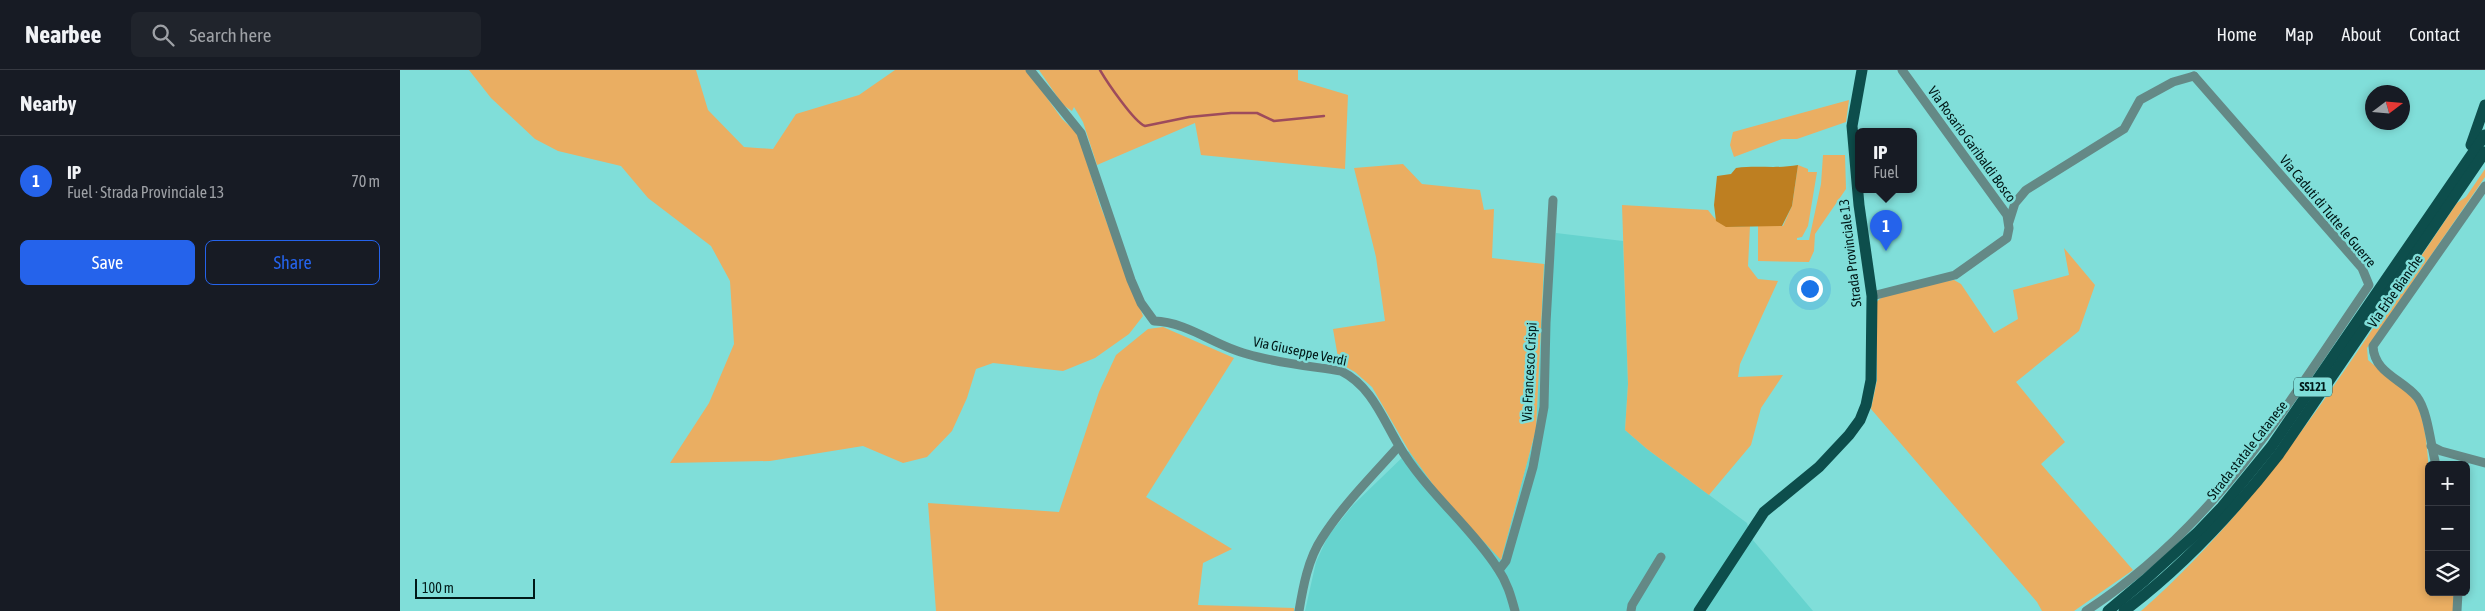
<!DOCTYPE html>
<meta charset="utf-8">
<style>
:root{--surface:#171b24;--page:#20242c;--text:#f1f3f6;--muted:#9ea1a6;--line:#363941;--accent:#2563eb}
body{margin:0;font-family:"Asap Condensed",sans-serif;background:var(--page);color:var(--text)}
.controls{position:absolute;right:15px;bottom:15px;display:grid;overflow:hidden;border-radius:8px;box-shadow:0 2px 8px #0003}
.controls button{width:45px;height:45px;display:grid;place-items:center;padding:0;border:0;border-bottom:1px solid var(--line);background:var(--surface);color:var(--text);font:25px sans-serif}
.compass{position:absolute;left:1965px;top:15px;width:45px;height:45px;border-radius:50%;background:var(--surface);box-shadow:0 2px 8px #0003;rotate:74deg}
.scale{position:absolute;left:15px;bottom:12px;width:120px;box-sizing:border-box;padding-left:5px;border:2px solid #001918;border-top:0;font-size:14px;line-height:18px;white-space:nowrap;color:#001918;-webkit-text-stroke:4px #80ded9;paint-order:stroke}
.you{position:absolute;left:1409px;top:218px;width:18px;height:18px;margin:-12px;border:4px solid #fff;border-radius:50%;background:#1a73e8;box-shadow:0 0 0 8px #1a73e833}
.badge{display:grid;place-items:center;width:32px;height:32px;border-radius:50%;background:var(--accent);color:#fff;font-size:16px;font-weight:700}
.pin{position:absolute;translate:-50% -41px;filter:drop-shadow(0 1px 2px #0008)}
.pin::after{content:'';position:absolute;top:26px;width:18px;height:15px;background:inherit;clip-path:polygon(0 0,100% 0,50% 100%)}
.popup{position:absolute;left:1455px;top:58px;width:62px;height:65px;box-sizing:border-box;display:grid;place-content:center;border-radius:8px;background:var(--surface);filter:drop-shadow(0 1px 4px #0005);font-size:16px;white-space:nowrap;color:var(--muted)}
.popup b{font-size:19px;color:var(--text)}
.popup::after{content:'';position:absolute;left:50%;top:100%;margin-left:-10px;border:10px solid transparent;border-top-color:var(--surface)}
.list{margin:0;padding:0;list-style:none}
h2{display:flex;justify-content:space-between;align-items:center;height:65px;margin:0;padding:0 20px;font-size:21px}
h2 small{font-size:16px;font-weight:400;color:var(--muted)}
.list li{display:grid;grid-template-columns:32px 1fr auto;gap:15px;align-items:center;box-sizing:border-box;height:90px;padding:0 20px;border-top:1px solid var(--line)}
.list b{display:block;font-size:19px;white-space:nowrap}
.list p{margin:0;font-size:16px;white-space:nowrap;color:var(--muted)}
.list em{font-size:16px;font-style:normal;color:var(--muted)}
.actions{display:flex;gap:10px;padding:15px 20px}
.actions a{flex:1;padding:11px 0;border:1px solid var(--accent);border-radius:8px;text-align:center;font-size:18px;color:var(--accent)}
.actions .main{background:var(--accent);color:#fff}
.icon{flex:none;width:28px;height:28px;fill:none;stroke:currentColor;stroke-width:2;stroke-linecap:round;stroke-linejoin:round}
.map{position:relative;flex:none;width:2085px;height:541px;overflow:hidden}
header{display:flex;align-items:center;gap:30px;box-sizing:border-box;height:70px;padding:0 25px;background:var(--surface);border-bottom:1px solid var(--line)}
header strong{font-size:24px}
nav{display:flex;gap:28px;margin-inline-start:auto;font-size:18px}
.search{width:350px;height:45px;background:var(--page);display:flex;align-items:center;gap:12px;box-sizing:border-box;padding:0 18px;border-radius:8px;color:var(--muted);font-size:19px}
main{display:flex}
aside{flex:1;background:var(--surface)}
.map>svg:first-child{display:block}
.built{fill:#66d3ce}
.green{fill:#eaae62}
.forest{fill:#be7f21}
.lines{fill:none;stroke-linecap:round;stroke-linejoin:round}
.stream{stroke:#9d4b5c;stroke-width:2.5}
.minor{stroke:#648986;stroke-width:9}
.major{stroke:#0d4e4c;stroke-width:11}
.labels{text-anchor:middle;stroke-width:5;stroke-linejoin:round;paint-order:stroke}
.shield{fill:#80ded9;stroke:#265452;stroke-width:1}
.shield-label{font-size:12px;font-weight:bold;fill:#001918}
.street-label{font-size:14px;fill:#001918;stroke:#80ded9}
</style>
<header>
<strong>Nearbee</strong>
<div class="search"><svg class="icon" aria-label="search" viewBox="0 0 24 24"><circle cx="10" cy="10" r="6"/><path d="M15 15l6 6"/></svg>Search here</div>
<nav><a>Home</a><a>Map</a><a>About</a><a>Contact</a></nav>
</header>
<main>
<aside>
<h2>Nearby<small></small></h2>
<ul class="list">
<li><span class="badge">1</span><div><b>IP</b><p>Fuel · Strada Provinciale 13</p></div><em>70 m</em></li>
</ul>
<div class="actions"><a class="main">Save</a><a>Share</a></div>
</aside>
<div class="map">
<svg width="2085" height="541" viewBox="0 0 2085 541">
<rect width="100%" height="100%" fill="#80ded9"/>
<polygon class="built" points="1156,163 1223,171 1228,314 1225,360 1247,379 1347,453 1352,469 1413,541 905,541 916,492 928,466 953,435 1009,381 1042,427 1101,489 1136,359 1144,194 1153,195"/>
<g class="green">
<polygon points="69,0 296,0 308,40 344,77 373,79 396,44 459,25 495,0 627,0 662,49 678,64 700,135 743,246 729,264 695,288 663,301 593,293 576,299 567,328 552,361 527,387 503,393 463,376 370,391 270,393 309,333 334,274 330,211 311,176 248,128 221,96 158,81 135,69 91,28"/>
<polygon points="639,0 898,0 898,10 948,25 945,99 801,85 795,53 697,95 683,52 674,37 672,41 663,35"/>
<polygon points="1449,30 1446,52 1397,69 1382,69 1334,87 1330,75 1333,62"/>
<polygon points="1423,85 1445,85 1446,119 1415,164 1414,181 1409,192 1358,191 1358,156 1383,156 1392,136 1398,95 1408,99 1408,102 1417,102 1408,156 1402,167 1397,168 1397,170 1409,170 1421,114"/>
<polygon points="1003,94 1022,114 1080,120 1084,140 1094,139 1092,188 1144,194 1136,359 1101,490 1042,427 1009,381 972,317 955,302 939,293 933,259 985,251 976,187 954,98"/>
<path d="M2085,99V107L1967,278L1968,290C1982,303 2003,315 2014,330C2036,361 2029,480 2029,522H2054L2053,541H1741C1871,427 1960,275 2057,133L2066,127Z"/>
<path d="M1222,135L1308,140C1322,159 1328,157 1350,156L1348,196L1358,209L1378,211L1340,294L1338,307L1383,305L1361,338L1351,375L1309,425L1247,379L1225,360L1228,314Z"/>
<path d="M1664,178L1695,215L1679,261L1616,312L1665,372L1641,394L1733,500L1674,541H1642L1637,532L1471,339L1477,310L1476,233C1487,218 1534,214 1554,210L1561,214L1594,263L1618,249L1613,220L1669,205Z"/>
<polygon points="763,257 834,288 746,427 832,479 803,493 798,535 894,538 894,541 536,541 528,433 659,442 699,322 716,285 748,259"/>
</g>
<path class="forest" d="M1398,95L1392,136L1382,156L1326,157L1316,151L1314,135L1317,106L1331,104L1336,98C1357,95 1377,99 1398,95Z"/>
<g class="lines">
<path class="stream" d="M700,0C707,12 734,52 745,56L789,47L831,43H857L874,51L924,46"/>
<g class="minor">
<path d="M630,0L681,63L731,210L741,233L754,251C788,252 815,276 847,284C877,293 910,296 941,301C971,316 982,347 998,374C1025,421 1069,454 1098,499C1107,512 1111,526 1115,541"/>
<polyline points="1609,152 1615,133 1626,120 1724,59 1740,30 1773,12 1794,6"/>
<polyline points="1472,226 1555,205 1607,168 1609,158 1607,145 1502,0"/>
<polyline points="2031,376 2041,381 2085,393"/>
<path d="M2036,395C2031,377 2028,341 2017,327C2002,309 1974,303 1973,276L2085,116"/>
<polyline points="1099,500 1106,491 1133,397 1144,337 1146,253 1153,130"/>
<path d="M899,541C903,517 908,489 922,468C943,435 973,405 999,376"/>
<polyline points="1231,541 1232,535 1261,487"/>
<path d="M1686,541C1814,458 1885,338 1969,215L1962,198L1794,6"/>
<polyline points="2057,541 2058,522"/>
</g>
<g class="major">
<polyline points="2071,75 2085,35"/>
<polyline points="1299,541 1364,442 1419,397 1449,365 1460,350 1466,335 1471,310 1472,226 1459,135 1452,56 1462,0"/>
<polyline points="1708,541 1745,510 1798,462 1822,437 1871,377 2085,65"/>
<path d="M1724,541C1784,496 1833,443 1879,384L2085,82"/>
</g>
</g>
<g class="labels">
<rect class="shield" x="1894" y="307.5" width="38" height="19" rx="4"/>
<g class="shield-label">
<text x="1913" y="321">SS121</text>
</g>
<g class="street-label">
<text transform="translate(1572 74) rotate(54)" y="5">Via Rosario Garibaldi Bosco</text>
<text transform="translate(1928 141) rotate(50)" y="5">Via Caduti di Tutte le Guerre</text>
<text transform="translate(1450 183) rotate(-97)" y="5">Strada Provinciale 13</text>
<text transform="translate(1995 221) rotate(-55)" y="5">Via Erbe Bianche</text>
<text transform="translate(900 281) rotate(12)" y="5">Via Giuseppe Verdi</text>
<text transform="translate(1129 302) rotate(-87)" y="5">Via Francesco Crispi</text>
<text transform="translate(1847 380) rotate(-52)" y="5">Strada statale Catanese</text>
</g>
</g>
</svg>
<div class="controls">
<button>+</button>
<button>−</button>
<button><svg class="icon" aria-label="layers" viewBox="0 0 24 24"><path d="M12 4l9 5-9 5-9-5zM3 14l9 5 9-5"/></svg></button>
</div>
<svg class="compass" viewBox="-18 -18 36 36"><path d="M0-13l5 13h-10z" fill="#e53935"/><path d="M0 13l5-13h-10z" fill="#9ea1a6"/></svg>
<div class="scale">100 m</div>
<div class="you"></div>
<div class="pin badge" style="left:1486px;top:181px">1</div>
<div class="popup"><b>IP</b>Fuel</div>
</div>
</main>
